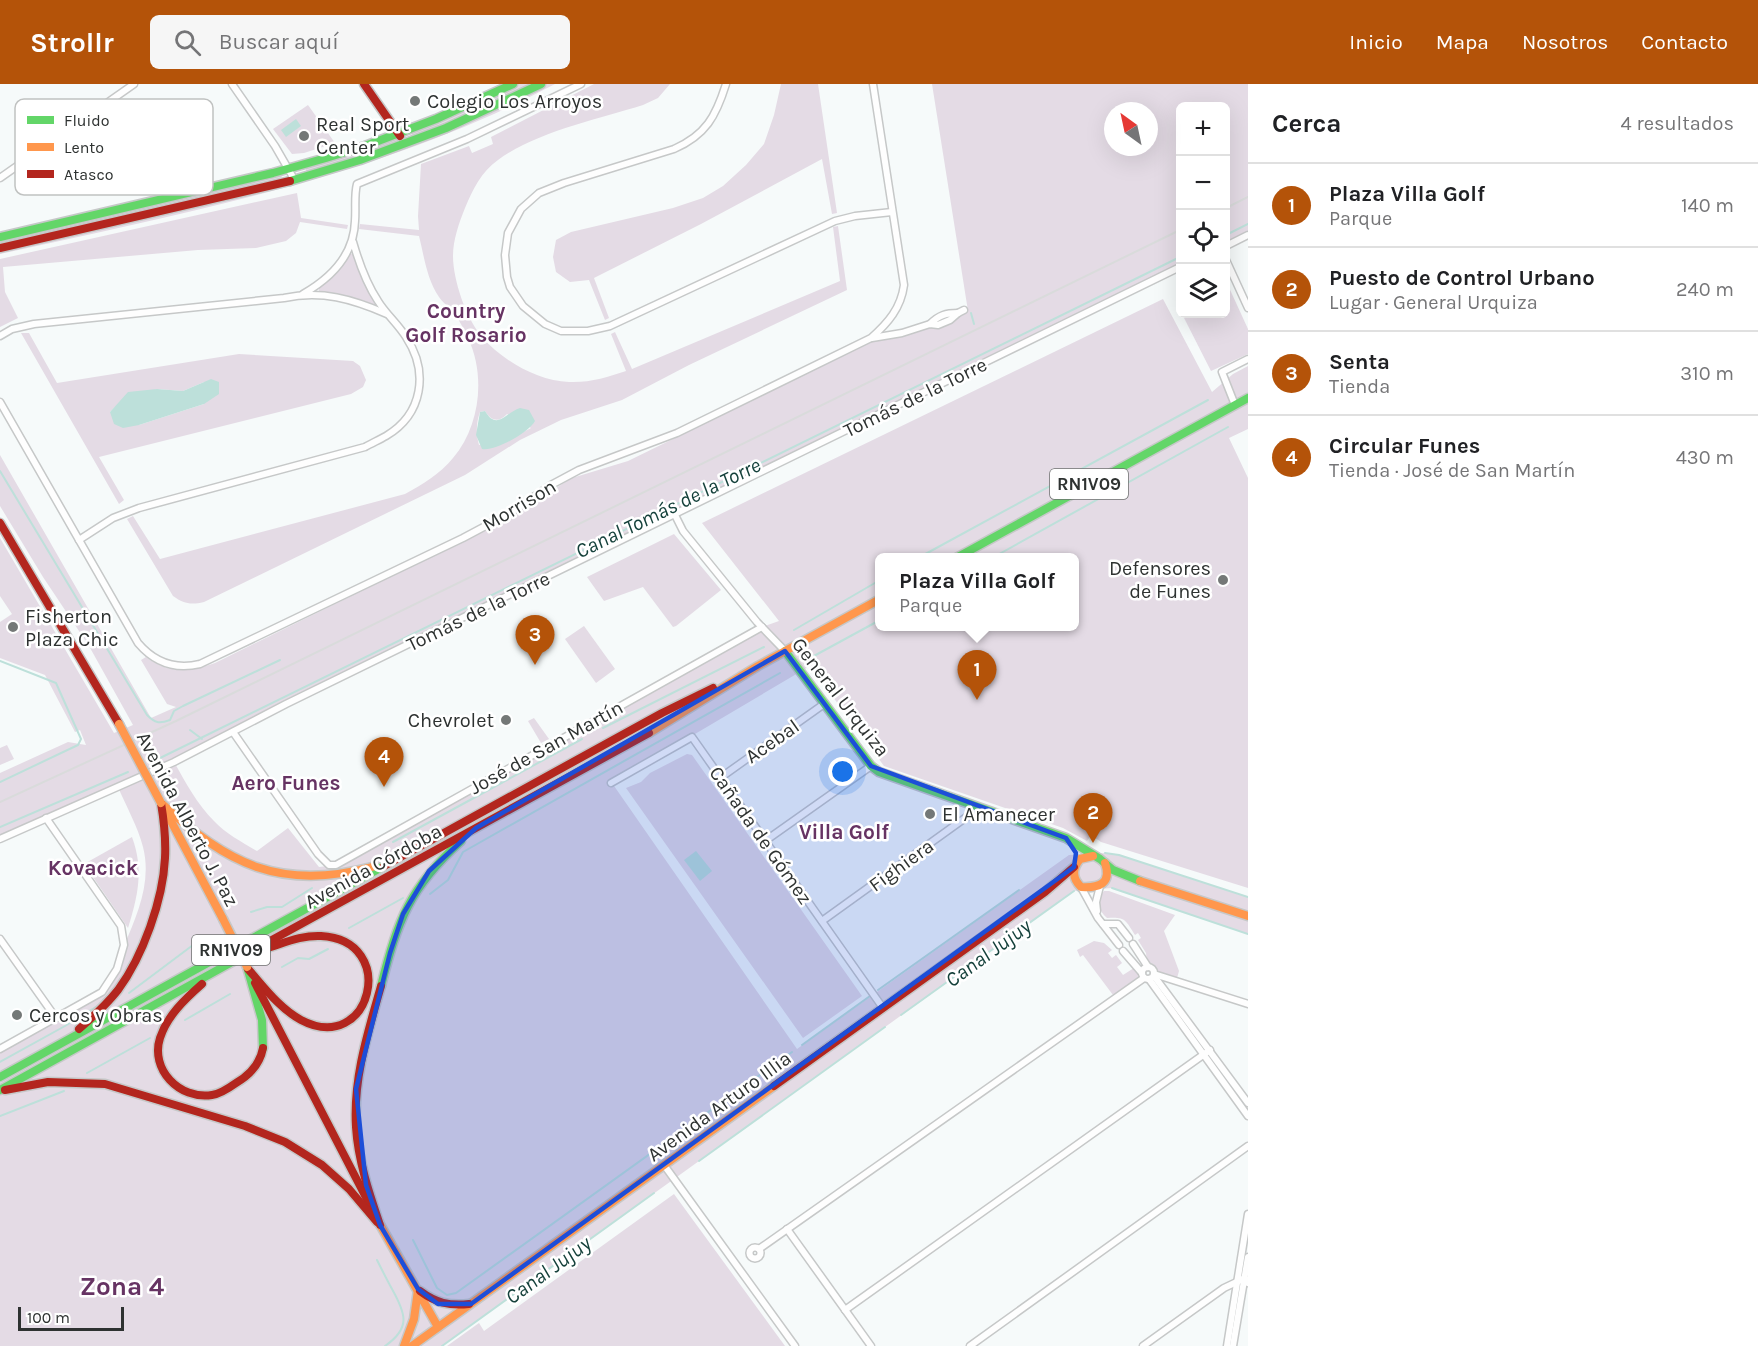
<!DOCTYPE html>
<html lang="es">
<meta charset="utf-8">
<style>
:root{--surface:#fff;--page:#f6f6f6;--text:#202124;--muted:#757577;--line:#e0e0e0;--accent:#b45309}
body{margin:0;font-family:Karla,sans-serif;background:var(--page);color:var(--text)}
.controls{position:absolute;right:18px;top:18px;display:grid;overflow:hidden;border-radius:9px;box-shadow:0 6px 24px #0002}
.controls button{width:54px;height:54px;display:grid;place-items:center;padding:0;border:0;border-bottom:2px solid var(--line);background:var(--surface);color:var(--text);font:30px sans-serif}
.compass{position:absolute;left:1104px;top:18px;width:54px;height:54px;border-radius:50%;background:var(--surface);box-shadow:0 6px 24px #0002;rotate:327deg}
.scale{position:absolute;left:18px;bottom:15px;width:106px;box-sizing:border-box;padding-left:6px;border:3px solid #2e3231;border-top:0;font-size:16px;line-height:21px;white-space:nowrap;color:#2e3231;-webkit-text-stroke:4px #fff;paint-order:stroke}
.you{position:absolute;left:843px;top:688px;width:21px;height:21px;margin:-15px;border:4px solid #fff;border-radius:50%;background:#1a73e8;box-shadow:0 0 0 9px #1a73e833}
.badge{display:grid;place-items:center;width:39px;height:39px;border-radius:50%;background:var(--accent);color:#fff;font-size:20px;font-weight:700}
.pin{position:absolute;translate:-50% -50px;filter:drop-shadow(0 2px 3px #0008)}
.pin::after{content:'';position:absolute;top:32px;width:21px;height:18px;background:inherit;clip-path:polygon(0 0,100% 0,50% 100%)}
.popup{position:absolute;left:875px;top:469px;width:204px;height:78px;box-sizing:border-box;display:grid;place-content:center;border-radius:9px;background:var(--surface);filter:drop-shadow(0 2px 4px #0005);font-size:20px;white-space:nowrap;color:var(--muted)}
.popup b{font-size:22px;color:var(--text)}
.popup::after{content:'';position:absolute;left:50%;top:100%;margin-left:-12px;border:12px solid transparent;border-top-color:var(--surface)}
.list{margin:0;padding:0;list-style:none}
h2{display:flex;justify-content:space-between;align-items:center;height:78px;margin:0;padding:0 24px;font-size:26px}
h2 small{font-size:20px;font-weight:400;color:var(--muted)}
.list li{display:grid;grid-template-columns:39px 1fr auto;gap:18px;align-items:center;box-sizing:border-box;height:84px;padding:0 24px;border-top:2px solid var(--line)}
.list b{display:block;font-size:22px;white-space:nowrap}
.list p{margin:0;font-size:20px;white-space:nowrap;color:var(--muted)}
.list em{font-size:20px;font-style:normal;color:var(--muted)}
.icon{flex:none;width:33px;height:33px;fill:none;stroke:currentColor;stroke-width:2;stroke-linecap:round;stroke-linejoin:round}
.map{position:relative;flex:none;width:1248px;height:1262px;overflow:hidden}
header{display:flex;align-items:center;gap:36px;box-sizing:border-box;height:84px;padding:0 30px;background:var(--accent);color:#fff}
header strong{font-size:28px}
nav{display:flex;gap:33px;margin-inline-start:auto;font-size:21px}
.search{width:420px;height:54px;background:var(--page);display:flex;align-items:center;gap:15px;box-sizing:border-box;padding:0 21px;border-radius:9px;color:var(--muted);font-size:22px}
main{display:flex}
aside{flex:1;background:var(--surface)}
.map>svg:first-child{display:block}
.green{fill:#e4dbe5;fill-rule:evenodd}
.water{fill:#bde0da}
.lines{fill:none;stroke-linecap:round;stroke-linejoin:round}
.stream{stroke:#bde0da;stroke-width:2}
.street-casing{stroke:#c6c8c8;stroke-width:9}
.fast-casing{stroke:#c6c8c8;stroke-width:11}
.slow-casing{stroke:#c6c8c8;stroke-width:11}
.jam-casing{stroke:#c6c8c8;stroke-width:11}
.street{stroke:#fefefe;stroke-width:6}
.fast{stroke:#63d668;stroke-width:8}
.slow{stroke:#ff974d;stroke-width:8}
.jam{stroke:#b3261e;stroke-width:8}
.rail{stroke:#d9dbdb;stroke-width:2}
.slow-bridge-casing{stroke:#c6c8c8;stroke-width:11;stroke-linecap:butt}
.slow-bridge{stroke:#ff974d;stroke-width:8}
.marked{fill:#1d4ed8;fill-opacity:0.2;stroke:#1d4ed8;stroke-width:4.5;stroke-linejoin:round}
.poi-dot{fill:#747877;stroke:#fff;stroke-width:2}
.labels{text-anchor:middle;stroke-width:5;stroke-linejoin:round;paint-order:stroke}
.shield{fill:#fff;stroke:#6d706f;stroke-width:1.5}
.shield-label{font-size:18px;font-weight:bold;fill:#2e3231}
.poi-label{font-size:20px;fill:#2e3231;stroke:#fff;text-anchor:start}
.street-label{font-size:20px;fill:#2e3231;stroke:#fff}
.neighbourhood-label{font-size:21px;font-weight:bold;fill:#663363;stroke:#fff}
.water-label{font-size:21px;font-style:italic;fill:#15413b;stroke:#fff}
.district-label{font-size:26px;font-weight:bold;fill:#663363;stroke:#fff}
.key{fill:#fff;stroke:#c0c2c1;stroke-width:1.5}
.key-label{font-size:16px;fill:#2e3231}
</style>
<header>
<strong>Strollr</strong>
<div class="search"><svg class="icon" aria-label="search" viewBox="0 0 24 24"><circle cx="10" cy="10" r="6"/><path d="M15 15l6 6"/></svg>Buscar aquí</div>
<nav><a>Inicio</a><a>Mapa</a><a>Nosotros</a><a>Contacto</a></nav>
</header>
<main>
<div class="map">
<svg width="1248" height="1262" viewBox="0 0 1248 1262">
<rect width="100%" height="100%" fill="#f6fafa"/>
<g class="green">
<polygon points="518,0 535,0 431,47 413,53 411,49"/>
<path d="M541,0H555C382,92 190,128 0,170V164L276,101L360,76Z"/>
<path d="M594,0H670L658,14L643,21C598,35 536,48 498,76C481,88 473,105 465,124C459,139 453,156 453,172C453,196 466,234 482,253C502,276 537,297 569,298C589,299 608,293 626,287L611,250L615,248L632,285L840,197L833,143L838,142L847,206L689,281L622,316L561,336L520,356L465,391L204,518C191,521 184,520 173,512L127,435L133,432L160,475L405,410C423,400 440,390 453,374C480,342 486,292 468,254C464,245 458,234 452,226C448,222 442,218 439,213C427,196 424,172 419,152L359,145L360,140L419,146L418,132L421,80L469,62L472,69L493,60L491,53ZM485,327C491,337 499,339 507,330L531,344L517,351L479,361C476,350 476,339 480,328Z"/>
<polygon points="781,0 818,0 837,129 832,130 822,75 701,140 594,194 609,234 605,236 589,196 570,198 556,188 553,173 556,156 571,148 673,124 703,114 723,102 746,81 764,60 774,31"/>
<path d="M932,0H1248V151L1226,162V22H1180V183L174,678C186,699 197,720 214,737C226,750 242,758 257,767L288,744L319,783L336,781L762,543L779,537L702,439L1163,215L1212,308L1233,290L1248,282V345L1229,354L1248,394V804L1101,758L1091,751L1087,757L1063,744L884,682L810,582L612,699L797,965L1069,771L1105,769L1119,771L1248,813V850L1112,804L1074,807L442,1262H0V965L102,908C113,894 116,878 124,862C137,831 152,798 143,763C138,743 126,722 118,703L0,755V689L68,658L86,661L80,646L75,648L45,591L0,574V538L12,530L0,512V454L114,649L133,641L89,562L43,493L0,422V371L151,634L176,623L167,620L141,576L146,573C168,590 189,588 215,579L498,440L572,394L628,377L875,256L941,242L968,227ZM1113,27H1149V63H1113ZM880,474H1074V542H880Z"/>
<polygon points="308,21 335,59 304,69 292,70 273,45"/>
<polygon points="397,54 399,59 396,60 309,88 306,87 306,83"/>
<polygon points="280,90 282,93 276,98 0,162 0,155"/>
<polygon points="297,109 301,134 348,141 347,145 300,138 296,149 286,157 256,164 198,166 3,183 5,208 18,234 0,243 0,175"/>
<polygon points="350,169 354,171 360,189 376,222 344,212 319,208 319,204 341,183"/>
<polygon points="1226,197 1248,245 1248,270 1211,287 1182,230 1226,230"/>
<path d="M21,249H29L57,299L239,270L353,277L360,282L366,296L363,303L351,310L99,373L124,416L119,420ZM204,298V320L139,341L110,328L118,320L157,305L183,307Z"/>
<polygon points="674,450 721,506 676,542 673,543 643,503 604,517 587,493"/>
<polygon points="584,542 615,585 596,599 565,555"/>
<polygon points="534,634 549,655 541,659 528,637"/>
<polygon points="7,661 14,675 0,681 0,664"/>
<polygon points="687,670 692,671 862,912 803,954 626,704 641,698 650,689"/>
<path d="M132,753C144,786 138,811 128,844L84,780Z"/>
<path d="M1104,807H1109L1175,831L1164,847L1179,887L1177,894L1160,889L1153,880L1147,878L1146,869L1138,856L1141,854L1138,849L1135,851C1125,835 1125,833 1107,834C1098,826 1096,816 1104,807Z"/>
<polygon points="1094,857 1104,859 1112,866 1108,869 1112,874 1116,871 1122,879 1117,883 1123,891 1134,884 1138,887 1138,894 1113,911 1083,871 1080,873 1077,866"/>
<polygon points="674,1110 785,1262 447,1262 479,1239 484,1247"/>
</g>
<g class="water">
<polygon points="296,35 301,42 286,53 281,46"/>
<polygon points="211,295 219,298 219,310 204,320 139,341 123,344 114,340 110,328 128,308 157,305 183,307"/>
<path d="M520,324L529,326L535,337C529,348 495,368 482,365L476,351L480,328L485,327C497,347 505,329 520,324Z"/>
<polygon points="696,767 712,787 700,797 684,776"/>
</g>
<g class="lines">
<g class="stream">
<polyline points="1226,151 1248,140"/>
<polyline points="971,229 974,240"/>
<path d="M0,387L147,631C155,639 159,640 170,636L174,627L183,622L280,576"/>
<polyline points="918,474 1208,316"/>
<polyline points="992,474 1228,343"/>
<polyline points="794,546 880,496"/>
<polyline points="812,573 880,536"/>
<polyline points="0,577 56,599 81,655 78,661 0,698"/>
<polyline points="603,644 764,563"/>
<polyline points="190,646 202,655"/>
<polyline points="156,676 1180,173"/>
<polyline points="0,743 128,688"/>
<polyline points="393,758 582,655"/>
<polyline points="1105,769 1119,771 1248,813"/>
<polyline points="1112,804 1248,850"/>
<polyline points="430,810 448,796 463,768 780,589"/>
<polyline points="251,828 267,823 282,823 312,804"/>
<polyline points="349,844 403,814"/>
<polyline points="282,883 298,874 309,875 328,865"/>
<polyline points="878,906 1019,806"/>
<polyline points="129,909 201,855"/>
<polyline points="901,931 1074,807"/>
<polyline points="185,936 230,910"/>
<polyline points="802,961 870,912"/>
<polyline points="0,978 65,942 99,921"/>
<polyline points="87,989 150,954"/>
<polyline points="0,1032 64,1007"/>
<polyline points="699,1077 885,943"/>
<polyline points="413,1156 437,1204 447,1211 456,1209 792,968"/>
<path d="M377,1176C382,1186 387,1196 392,1205C406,1230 411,1244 385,1262"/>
<polyline points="442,1262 654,1109"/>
</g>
<g class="street-casing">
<g id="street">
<polyline points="232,0 275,62 294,95"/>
<path d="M726,0C716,32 706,51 674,65L564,99L539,109L521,125L508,149L505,171L507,193L510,203L523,222L545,240L561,247H588L610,242L835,137L855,132L892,128"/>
<polyline points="0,94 134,0"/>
<polyline points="1226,162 1248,151"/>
<polyline points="1226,176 1248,224"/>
<path d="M303,210C331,194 354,171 355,137C356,125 354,111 357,100L467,55L581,0"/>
<path d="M930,240C939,231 946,229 958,229"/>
<path d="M0,252L12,245L34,240L284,214C322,206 352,215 387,230"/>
<polyline points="872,254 902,249 930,240 938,241 950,236 958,229 964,226"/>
<path d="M0,318L138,559C155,579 175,586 200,580L463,454L510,429L551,401L579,386L677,349L871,254C888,239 901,224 904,201L873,0"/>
<polyline points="1235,321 1222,288 1248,275"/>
<polyline points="675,431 683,447 757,538 785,567"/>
<path d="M79,456L113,434L139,424L365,363C372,359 379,356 386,352C423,330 429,288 406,253C398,240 386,230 378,217C366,199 359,179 353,158"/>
<polyline points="233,648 318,770 329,781 336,781 762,543"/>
<polyline points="720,694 824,620"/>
<polyline points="611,699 692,653 883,924"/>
<polyline points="0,755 174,678 286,620 1180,183"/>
<polyline points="765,757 871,682"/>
<polyline points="1081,803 1098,834 1119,861"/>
<polyline points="1097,827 1096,818 1100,802"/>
<polyline points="822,837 979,724"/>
<polyline points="1103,840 1118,840 1129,854"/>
<polyline points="0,855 56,934"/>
<polyline points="1133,860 1148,883"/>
<polyline points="1123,867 1142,889"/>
<circle cx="1148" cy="889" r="6"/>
<polyline points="1154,890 1248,920"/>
<polyline points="1154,892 1248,1019"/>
<polyline points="1149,895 1248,1032"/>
<polyline points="0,965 102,908 117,885 124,861 121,842 46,734"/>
<polyline points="664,1081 795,1262"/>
<polyline points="787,1145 871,1262"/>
<circle cx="755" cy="1169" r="5.5"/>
<polyline points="759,1165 1144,894"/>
<polyline points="845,1226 1210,966"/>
<polyline points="970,1262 1248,1062"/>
<polyline points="1143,1262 1224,1204 1245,1194 1248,1199"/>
<polyline points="1227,1262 1248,1130"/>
<polyline points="1233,1262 1248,1173"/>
</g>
</g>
<g class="fast-casing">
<g id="fast">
<polyline points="290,97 360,76 446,44 541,0"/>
<polyline points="0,153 273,89 326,74 365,62 436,35 513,0"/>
<polyline points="956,474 1248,314"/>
<polyline points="785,567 871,682 879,688 1066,754 1100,775 1113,786 1140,797"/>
<polyline points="247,883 262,936 263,964"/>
<path d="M381,902C398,836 409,804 461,757"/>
<polyline points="0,993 384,782"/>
<polyline points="0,1006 261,862"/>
</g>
</g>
<g class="slow-casing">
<g id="slow">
<polyline points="649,649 758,582 880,515"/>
<path d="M161,719C227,781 282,807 372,783"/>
<polyline points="163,722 223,835"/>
<path d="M1093,772L1080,775C1072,785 1072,794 1081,803C1099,804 1112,800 1105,779"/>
<polyline points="1140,797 1248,832"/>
<polyline points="378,1137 438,1243"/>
<polyline points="404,1262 414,1235 418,1206"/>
<polyline points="412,1262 774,1002"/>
</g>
</g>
<g class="jam-casing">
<g id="jam">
<polyline points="364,0 400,52"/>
<polyline points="0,164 290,97"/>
<polyline points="0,439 119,640"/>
<polyline points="384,782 662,629 713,604"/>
<polyline points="261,862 649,649"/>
<path d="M248,885C264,903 279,924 301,936C371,973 400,856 321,852C302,851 284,859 267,864"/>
<polyline points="255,899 372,1125"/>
<path d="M202,900C185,915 167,932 160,954C150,985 179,1016 212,1011C220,1010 229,1004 236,999C250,991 260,980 263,964"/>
<path d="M79,945C93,933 106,921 118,906C143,872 163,816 165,774C166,755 164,737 161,719"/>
<polyline points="774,1002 1045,808 1074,783"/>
<polyline points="5,1006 48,998 105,1000 245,1042 285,1058 322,1081 349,1105 377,1138"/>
<path d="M380,1141C369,1109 358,1076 356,1043C353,994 368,948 381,902"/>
<path d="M420,1207C436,1219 449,1222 469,1220"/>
</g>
</g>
<use href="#street" class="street"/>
<use href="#fast" class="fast"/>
<use href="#slow" class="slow"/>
<use href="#jam" class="jam"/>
<g class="rail">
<polyline points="1226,124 1248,113"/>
<polyline points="0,718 176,637 1180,146"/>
</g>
<g class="slow-bridge-casing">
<g id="slow-bridge">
<polyline points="119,640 161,719"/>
<polyline points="223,835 247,883"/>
</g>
</g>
<use href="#slow-bridge" class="slow-bridge"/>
</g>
<path class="marked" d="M785,567L871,682L1066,754L1076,769L1074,783L471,1220H438L418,1205L380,1141L366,1101L356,1005L390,869L403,830L429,787L476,744Z"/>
<g class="poi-dot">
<circle cx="415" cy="17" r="6"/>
<circle cx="304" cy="52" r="6"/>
<circle cx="1223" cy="496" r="6"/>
<circle cx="13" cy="543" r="6"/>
<circle cx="506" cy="636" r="6"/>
<circle cx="930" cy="730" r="6"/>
<circle cx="17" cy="931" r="6"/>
</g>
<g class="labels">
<g class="shield">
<rect x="1050" y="385" width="78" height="30" rx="4.5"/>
<rect x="192" y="851" width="78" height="30" rx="4.5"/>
</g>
<g class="shield-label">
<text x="1089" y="406">RN1V09</text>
<text x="231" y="872">RN1V09</text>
</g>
<g class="poi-label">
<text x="427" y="24">Colegio Los Arroyos</text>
<text x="316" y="47">Real Sport<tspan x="316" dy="23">Center</tspan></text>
<text x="1211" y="491" text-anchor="end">Defensores<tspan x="1211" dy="23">de Funes</tspan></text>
<text x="25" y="539">Fisherton<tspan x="25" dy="23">Plaza Chic</tspan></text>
<text x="494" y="643" text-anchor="end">Chevrolet</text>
<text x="942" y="737">El Amanecer</text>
<text x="29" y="938">Cercos y Obras</text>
</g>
<g class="street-label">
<text transform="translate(915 313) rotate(-26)" y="7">Tomás de la Torre</text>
<text transform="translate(519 421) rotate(-31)" y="7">Morrison</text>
<text transform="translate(478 527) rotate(-26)" y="7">Tomás de la Torre</text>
<text transform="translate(841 613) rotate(52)" y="7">General Urquiza</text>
<text transform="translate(772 657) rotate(-35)" y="7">Acebal</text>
<text transform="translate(546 663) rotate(-29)" y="7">José de San Martín</text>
<text transform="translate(188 735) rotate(62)" y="7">Avenida Alberto J. Paz</text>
<text transform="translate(761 751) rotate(55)" y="7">Cañada de Gómez</text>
<text transform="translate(901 781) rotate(-36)" y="7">Fighiera</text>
<text transform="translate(373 782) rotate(-29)" y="7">Avenida Córdoba</text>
<text transform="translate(719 1022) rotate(-36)" y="7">Avenida Arturo Illia</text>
</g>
<g class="neighbourhood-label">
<text x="466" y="234">Country<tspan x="466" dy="24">Golf Rosario</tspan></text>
<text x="286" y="706">Aero Funes</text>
<text x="844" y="755">Villa Golf</text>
<text x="93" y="791">Kovacick</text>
</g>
<g class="water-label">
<text transform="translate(668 424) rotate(-26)" y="7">Canal Tomás de la Torre</text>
<text transform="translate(988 869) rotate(-36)" y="7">Canal Jujuy</text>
<text transform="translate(548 1186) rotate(-36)" y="7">Canal Jujuy</text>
</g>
<g class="district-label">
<text x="122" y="1211">Zona 4</text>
</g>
</g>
<rect x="15" y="15" width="198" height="96" rx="9" class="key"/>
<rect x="27" y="32" width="27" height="8" fill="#63d668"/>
<rect x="27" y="59" width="27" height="8" fill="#ff974d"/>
<rect x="27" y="86" width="27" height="8" fill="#b3261e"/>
<g class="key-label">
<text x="64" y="42">Fluido</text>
<text x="64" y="69">Lento</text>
<text x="64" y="96">Atasco</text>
</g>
</svg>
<div class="controls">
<button>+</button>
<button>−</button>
<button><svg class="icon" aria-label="locate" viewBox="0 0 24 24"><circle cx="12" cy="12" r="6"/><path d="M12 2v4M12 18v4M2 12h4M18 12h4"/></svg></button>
<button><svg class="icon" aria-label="layers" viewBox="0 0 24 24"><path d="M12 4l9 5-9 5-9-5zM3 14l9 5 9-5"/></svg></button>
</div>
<svg class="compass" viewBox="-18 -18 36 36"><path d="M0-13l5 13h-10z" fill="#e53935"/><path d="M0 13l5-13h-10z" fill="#757577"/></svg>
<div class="scale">100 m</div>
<div class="you"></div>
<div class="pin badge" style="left:977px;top:616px">1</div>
<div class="popup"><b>Plaza Villa Golf</b>Parque</div>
<div class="pin badge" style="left:1093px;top:759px">2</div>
<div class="pin badge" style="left:535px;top:581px">3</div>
<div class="pin badge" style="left:384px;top:703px">4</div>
</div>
<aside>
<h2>Cerca<small>4 resultados</small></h2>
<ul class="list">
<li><span class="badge">1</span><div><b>Plaza Villa Golf</b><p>Parque</p></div><em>140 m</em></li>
<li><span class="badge">2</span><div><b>Puesto de Control Urbano</b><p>Lugar · General Urquiza</p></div><em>240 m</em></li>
<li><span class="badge">3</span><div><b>Senta</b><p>Tienda</p></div><em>310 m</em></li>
<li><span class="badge">4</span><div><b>Circular Funes</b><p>Tienda · José de San Martín</p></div><em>430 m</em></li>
</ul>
</aside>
</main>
